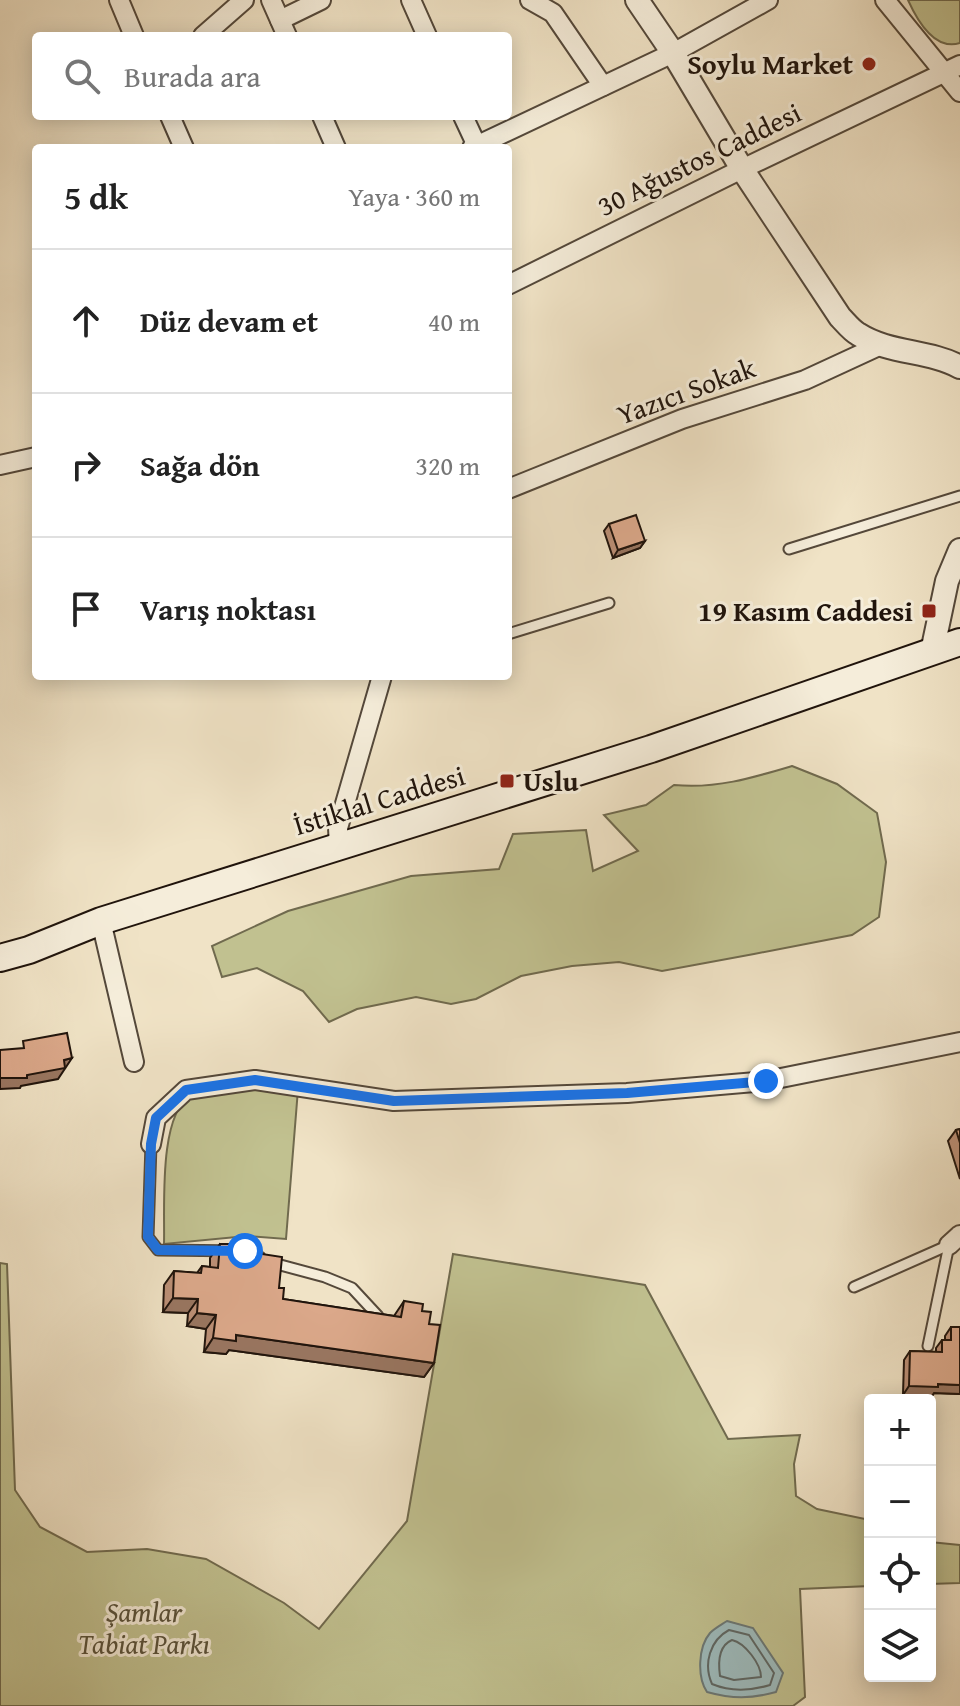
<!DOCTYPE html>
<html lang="tr">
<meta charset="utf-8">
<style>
:root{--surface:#fff;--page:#f2f2f2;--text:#222;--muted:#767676;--line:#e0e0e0}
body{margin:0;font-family:"Gentium Book Plus",serif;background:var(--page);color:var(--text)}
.controls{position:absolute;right:24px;bottom:24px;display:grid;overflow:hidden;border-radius:8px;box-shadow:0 4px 20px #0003}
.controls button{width:72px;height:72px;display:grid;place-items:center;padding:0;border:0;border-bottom:2px solid var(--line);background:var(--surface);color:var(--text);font:40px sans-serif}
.stop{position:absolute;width:24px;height:24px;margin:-18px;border:6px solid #1a73e8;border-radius:50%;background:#fff}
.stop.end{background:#1a73e8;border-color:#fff;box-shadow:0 2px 8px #0008}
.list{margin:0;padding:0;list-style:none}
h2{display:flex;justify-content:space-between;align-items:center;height:104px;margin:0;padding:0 32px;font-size:34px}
h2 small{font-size:26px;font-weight:400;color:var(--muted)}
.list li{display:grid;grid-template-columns:52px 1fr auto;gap:24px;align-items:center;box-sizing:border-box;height:144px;padding:0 32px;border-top:2px solid var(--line)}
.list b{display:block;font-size:30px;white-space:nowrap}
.list em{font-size:26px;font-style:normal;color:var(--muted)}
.icon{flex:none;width:44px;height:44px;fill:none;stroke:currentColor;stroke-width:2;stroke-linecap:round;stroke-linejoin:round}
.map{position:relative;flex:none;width:960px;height:1706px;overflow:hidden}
.search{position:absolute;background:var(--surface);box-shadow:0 4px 20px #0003;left:32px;top:32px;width:480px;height:88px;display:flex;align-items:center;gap:20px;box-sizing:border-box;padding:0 28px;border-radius:8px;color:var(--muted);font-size:30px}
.panel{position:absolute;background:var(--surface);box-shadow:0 4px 20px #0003;left:32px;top:144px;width:480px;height:536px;border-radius:8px}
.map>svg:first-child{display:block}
.green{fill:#c1c190;stroke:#706a4e;stroke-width:2}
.water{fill:#9ebcbe;stroke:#6c7977;stroke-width:2}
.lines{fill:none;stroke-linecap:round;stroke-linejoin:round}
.shore{stroke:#5f6865;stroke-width:2}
.service-casing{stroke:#54483a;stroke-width:13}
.minor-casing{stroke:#54483a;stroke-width:22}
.tertiary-casing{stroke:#54483a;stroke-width:26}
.secondary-casing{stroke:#20140c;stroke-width:30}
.service{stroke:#f5edda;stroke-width:9}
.minor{stroke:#f5edda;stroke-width:18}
.tertiary{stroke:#f5edda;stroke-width:22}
.secondary{stroke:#f5edda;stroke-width:26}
.wall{fill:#bc9077;stroke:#20140c;stroke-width:2}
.shaded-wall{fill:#997661;stroke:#20140c;stroke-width:2}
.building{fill:#dba88a;stroke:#20140c;stroke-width:2}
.route{stroke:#1a73e8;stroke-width:10}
.poi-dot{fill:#8f2418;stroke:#f5edda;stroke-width:3}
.labels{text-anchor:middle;stroke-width:6;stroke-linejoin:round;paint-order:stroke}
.poi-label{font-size:28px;font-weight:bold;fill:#20140c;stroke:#f5edda;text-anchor:end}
.street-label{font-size:28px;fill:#20140c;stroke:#f5edda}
.park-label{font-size:28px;font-style:italic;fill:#58513a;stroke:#f5edda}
</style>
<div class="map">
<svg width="960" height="1706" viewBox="0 0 960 1706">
<rect width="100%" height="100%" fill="#f0e3c6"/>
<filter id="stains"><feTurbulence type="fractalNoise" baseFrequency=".0025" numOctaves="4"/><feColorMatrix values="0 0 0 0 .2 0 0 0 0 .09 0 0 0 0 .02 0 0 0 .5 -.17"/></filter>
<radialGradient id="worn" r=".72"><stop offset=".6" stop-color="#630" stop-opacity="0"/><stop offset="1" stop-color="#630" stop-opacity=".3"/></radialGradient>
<g class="green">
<path d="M908,0H960V43C934,51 917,20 908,0Z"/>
<path d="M792,766L837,784L877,813L886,862L879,917L852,935L754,954L662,971L619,962L572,966L521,976L476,999L451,1004L416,997L357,1009L329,1022L303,991L257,968L222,977L212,946L288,911L411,876L499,869L513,834L586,830L593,871L638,851L604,815L646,805L674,785C716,789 752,778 792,766Z"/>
<path d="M234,1089H298L286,1239L247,1236L164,1244C165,1208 158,1115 191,1095C202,1089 222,1091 234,1089Z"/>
<polygon points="453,1254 645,1285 728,1439 800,1435 794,1464 796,1496 817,1509 870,1520 870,1586 800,1589 805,1697 793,1706 0,1706 0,1263 7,1264 15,1490 40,1527 87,1552 147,1549 206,1559 284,1603 319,1629 407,1521"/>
<polygon points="930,1542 960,1545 960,1583 930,1584"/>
</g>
<path class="water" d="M727,1621L753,1628L783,1673L776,1692C751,1699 732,1699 707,1692C697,1677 698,1647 710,1633C715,1628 721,1625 727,1621Z"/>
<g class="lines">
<g class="shore">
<path d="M729,1630L749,1635L774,1673L770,1685C750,1691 731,1692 712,1684C703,1664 710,1640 729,1630Z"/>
<path d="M732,1640C745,1643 761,1664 761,1677L734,1680L720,1676C718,1662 718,1646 732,1640Z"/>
</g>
<g class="service-casing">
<g id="service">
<polyline points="789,549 960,496"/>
<polyline points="508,634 609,603"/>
<polyline points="151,1144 148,1237 158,1250 245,1251 260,1257"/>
<polyline points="273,1263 325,1277 352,1288 378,1316"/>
<polyline points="854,1287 949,1245"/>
<polyline points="928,1346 949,1245"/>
</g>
</g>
<g class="minor-casing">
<g id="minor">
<polyline points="119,0 134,36"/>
<polyline points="271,0 287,36"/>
<polyline points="411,0 427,36"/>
<polyline points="530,0 553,13 603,86"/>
<polyline points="885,0 960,92"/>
<polyline points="280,20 321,0"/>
<polyline points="203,36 244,0"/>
<polyline points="170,116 184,148"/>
<polyline points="322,116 336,148"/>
<polyline points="463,116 477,146"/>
<polyline points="472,148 673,53 768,0"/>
<polyline points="508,285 742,169 960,65"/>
<polyline points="0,465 36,457"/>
<polyline points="508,489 682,419 805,380 883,344"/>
<polyline points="339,846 338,828 382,676"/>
<polyline points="101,921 134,1062"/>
<polyline points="151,1144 156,1118 186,1090 255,1080 394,1101 627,1093 766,1081 960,1042"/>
<polyline points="949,1245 960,1235"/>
</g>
</g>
<g class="tertiary-casing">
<g id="tertiary">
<path d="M637,0L673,53L742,169L840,317C845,322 851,330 858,334C889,354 929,350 960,367"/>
<polyline points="932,652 947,581 960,550"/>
</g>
</g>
<g class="secondary-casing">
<polyline id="secondary" points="0,958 29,950 101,921 651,749 960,642"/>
</g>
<use href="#service" class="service"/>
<use href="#minor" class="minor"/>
<use href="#tertiary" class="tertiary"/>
<use href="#secondary" class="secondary"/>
</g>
<g class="wall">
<polygon points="609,524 645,541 640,548 613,558 604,531"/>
<polygon points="960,1129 960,1179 948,1141 956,1130"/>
<polygon points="220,1244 236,1250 279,1288 283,1299 394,1316 404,1301 422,1311 429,1324 434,1363 424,1377 229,1350 226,1354 204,1352 206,1329 187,1326 188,1313 163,1312 164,1285 174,1271 197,1273 202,1266 210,1267 210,1258"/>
<polygon points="951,1327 960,1327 960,1394 934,1393 932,1396 903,1395 904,1360 910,1351 936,1352 936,1348 942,1340 945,1340 945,1336"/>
</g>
<g class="shaded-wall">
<polygon points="645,541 640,548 613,558 618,550"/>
<polygon points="72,1058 58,1079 21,1086 20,1088 0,1089 0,1078 27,1075 64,1060"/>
<polygon points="173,1298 198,1299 188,1313 163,1312"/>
<polygon points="197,1313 216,1315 206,1329 187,1326"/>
<polygon points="236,1335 434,1363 424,1377 229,1350 226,1354 204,1352 213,1338"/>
<polygon points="938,1384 960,1385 960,1394 934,1393 932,1396 903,1395 909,1386"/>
</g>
<g class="building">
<polygon points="636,515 645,541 618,550 609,524"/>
<polygon points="67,1033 72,1058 64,1060 65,1068 27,1075 27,1078 0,1078 0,1050 24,1048 23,1041"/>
<polygon points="960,1129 960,1143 956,1130"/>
<polygon points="220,1244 236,1244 236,1250 282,1257 279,1288 284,1288 283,1299 401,1317 404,1301 423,1304 422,1311 431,1312 429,1324 440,1325 434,1363 236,1335 236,1341 213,1338 216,1315 197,1313 198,1299 173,1298 174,1271 201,1273 202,1266 218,1268"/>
<polygon points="951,1327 960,1327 960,1385 938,1384 938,1387 909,1386 910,1351 942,1352 942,1340 951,1340"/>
</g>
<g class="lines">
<polyline class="route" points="245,1251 158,1250 148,1237 151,1144 156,1118 186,1090 255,1080 394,1101 627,1093 766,1081"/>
</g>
<g class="poi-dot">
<circle cx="869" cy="64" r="8"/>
<rect x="921" y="603" width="16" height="16" rx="4"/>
<rect x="499" y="773" width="16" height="16" rx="4"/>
</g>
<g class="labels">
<g class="poi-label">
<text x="853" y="74">Soylu Market</text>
<text x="913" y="621">19 Kasım Caddesi</text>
<text x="523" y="791" text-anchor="start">Uslu</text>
</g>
<g class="street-label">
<text transform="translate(699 159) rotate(-26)" y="10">30 Ağustos Caddesi</text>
<text transform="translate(686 391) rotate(-20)" y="10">Yazıcı Sokak</text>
<text transform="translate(379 800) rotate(-17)" y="10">İstiklal Caddesi</text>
</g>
<g class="park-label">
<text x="144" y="1622">Şamlar<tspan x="144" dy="32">Tabiat Parkı</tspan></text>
</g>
</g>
<rect width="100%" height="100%" filter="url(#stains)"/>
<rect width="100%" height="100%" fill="url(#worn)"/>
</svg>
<div class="controls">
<button>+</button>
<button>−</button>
<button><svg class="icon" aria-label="locate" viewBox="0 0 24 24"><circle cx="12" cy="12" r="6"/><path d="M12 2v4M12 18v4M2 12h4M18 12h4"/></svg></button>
<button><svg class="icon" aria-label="layers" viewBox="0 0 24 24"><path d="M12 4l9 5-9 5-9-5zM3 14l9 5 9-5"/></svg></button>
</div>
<div class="stop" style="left:245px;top:1251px"></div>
<div class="stop end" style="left:766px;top:1081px"></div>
<div class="search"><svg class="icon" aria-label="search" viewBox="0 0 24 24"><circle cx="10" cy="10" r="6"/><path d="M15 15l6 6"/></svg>Burada ara</div>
<section class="panel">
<h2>5 dk<small>Yaya · 360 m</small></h2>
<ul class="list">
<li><svg class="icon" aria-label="ahead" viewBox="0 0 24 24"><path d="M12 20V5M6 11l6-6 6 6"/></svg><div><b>Düz devam et</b></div><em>40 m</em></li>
<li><svg class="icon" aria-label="right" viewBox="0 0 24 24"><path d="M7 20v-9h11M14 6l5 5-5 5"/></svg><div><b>Sağa dön</b></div><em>320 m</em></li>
<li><svg class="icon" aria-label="arrive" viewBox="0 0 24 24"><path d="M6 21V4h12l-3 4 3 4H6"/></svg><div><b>Varış noktası</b></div></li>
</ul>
</section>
</div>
